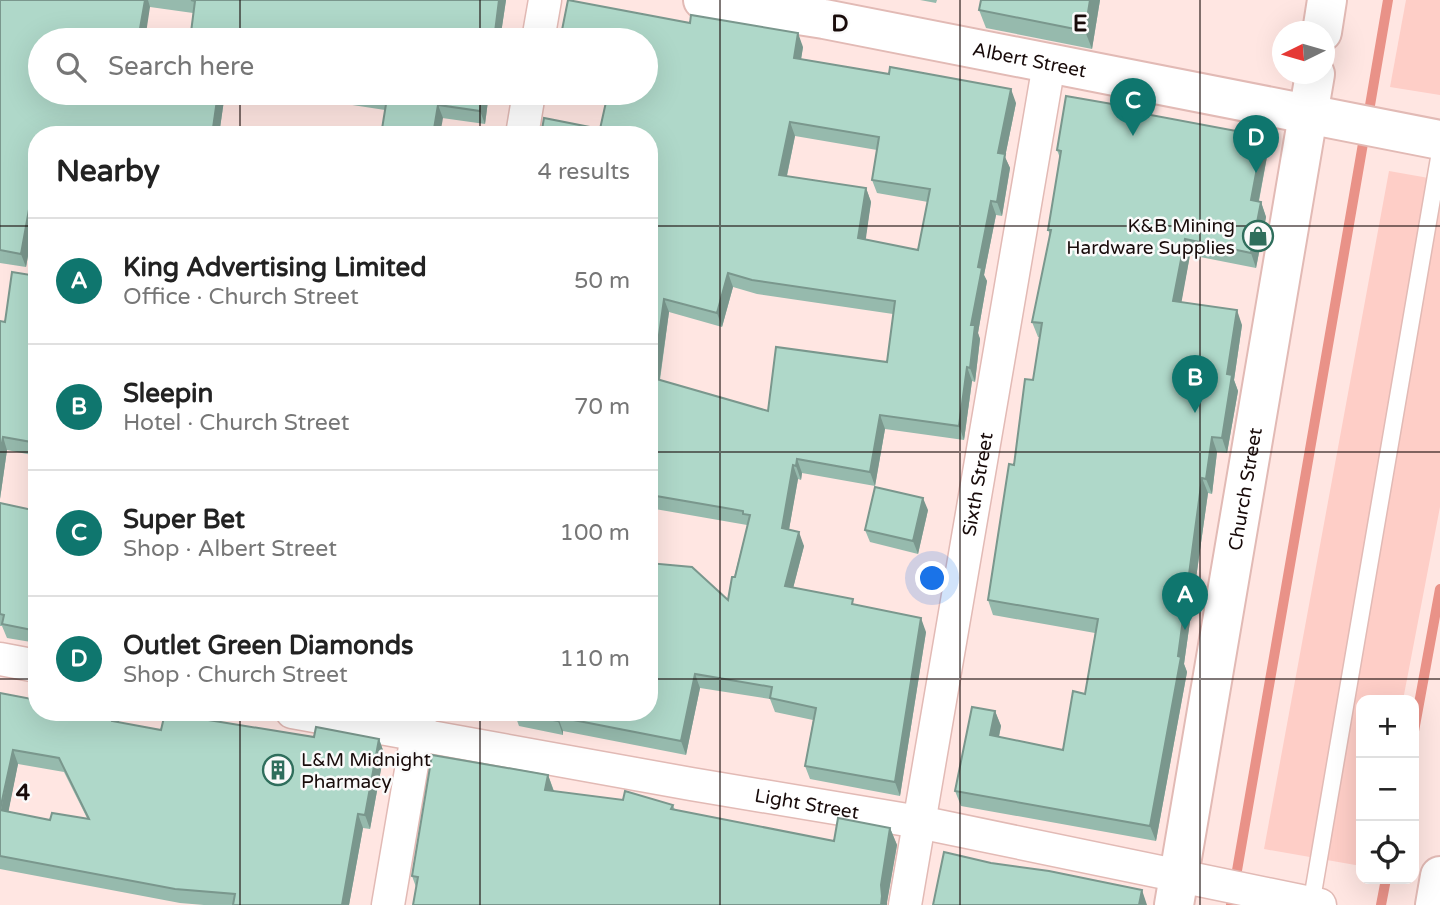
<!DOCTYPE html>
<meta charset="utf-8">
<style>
:root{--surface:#fff;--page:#f2f2f2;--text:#222;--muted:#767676;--line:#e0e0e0;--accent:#0f766e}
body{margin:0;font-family:"Varela Round",sans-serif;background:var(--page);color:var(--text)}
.controls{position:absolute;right:21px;bottom:21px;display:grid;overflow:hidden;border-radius:14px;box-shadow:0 7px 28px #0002}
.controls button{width:63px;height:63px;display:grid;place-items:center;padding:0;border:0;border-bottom:2px solid var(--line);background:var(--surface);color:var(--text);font:35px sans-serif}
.compass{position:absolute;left:1272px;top:21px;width:63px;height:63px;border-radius:50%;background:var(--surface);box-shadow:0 7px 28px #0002;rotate:265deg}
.you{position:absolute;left:933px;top:579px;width:24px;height:24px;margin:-18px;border:5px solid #fff;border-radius:50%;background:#1a73e8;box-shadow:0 0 0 10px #1a73e833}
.badge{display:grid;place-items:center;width:46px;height:46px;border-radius:50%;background:var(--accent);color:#fff;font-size:23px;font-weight:700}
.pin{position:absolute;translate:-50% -58px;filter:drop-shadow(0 2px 4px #0008)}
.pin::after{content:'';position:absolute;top:37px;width:24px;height:21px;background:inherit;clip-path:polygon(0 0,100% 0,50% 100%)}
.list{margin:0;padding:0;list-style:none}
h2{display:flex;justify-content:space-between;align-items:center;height:91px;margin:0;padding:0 28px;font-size:30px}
h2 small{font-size:23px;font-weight:400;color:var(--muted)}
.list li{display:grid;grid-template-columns:46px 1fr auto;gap:21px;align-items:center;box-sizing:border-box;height:126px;padding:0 28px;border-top:2px solid var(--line)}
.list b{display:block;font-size:26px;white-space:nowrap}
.list p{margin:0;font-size:23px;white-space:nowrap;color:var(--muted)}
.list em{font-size:23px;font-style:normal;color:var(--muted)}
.icon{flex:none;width:38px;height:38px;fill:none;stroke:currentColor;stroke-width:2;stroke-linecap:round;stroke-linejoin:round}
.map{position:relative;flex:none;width:1440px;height:905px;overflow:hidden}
.search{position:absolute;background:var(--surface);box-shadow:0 7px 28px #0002;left:28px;top:28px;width:630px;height:77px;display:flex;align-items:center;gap:18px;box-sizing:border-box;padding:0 24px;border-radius:38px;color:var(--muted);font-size:26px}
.panel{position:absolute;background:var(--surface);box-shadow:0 7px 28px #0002;left:28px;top:126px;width:630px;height:595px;border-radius:28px}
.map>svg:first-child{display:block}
.green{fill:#fecec7}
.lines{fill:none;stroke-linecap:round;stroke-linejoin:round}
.stream{stroke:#e99288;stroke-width:10}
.lane-casing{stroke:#e2bab5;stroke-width:19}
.street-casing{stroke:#e2bab5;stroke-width:35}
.secondary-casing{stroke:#e2bab5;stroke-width:42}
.lane{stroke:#fff;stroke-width:16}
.street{stroke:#fff;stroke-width:32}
.secondary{stroke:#fff;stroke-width:38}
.wall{fill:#96baad;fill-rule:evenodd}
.shaded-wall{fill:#7a978d}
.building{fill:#afd8c9;stroke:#7a978d;stroke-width:2;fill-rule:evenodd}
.grid{fill:none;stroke:#180b0a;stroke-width:2;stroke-opacity:0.55}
.labels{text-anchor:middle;stroke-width:5;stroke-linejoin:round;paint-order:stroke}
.street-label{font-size:19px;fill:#180b0a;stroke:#fafafa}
.poi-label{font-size:19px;fill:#180b0a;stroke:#fafafa;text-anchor:end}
.grid-label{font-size:23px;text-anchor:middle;font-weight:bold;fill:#180b0a;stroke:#fafafa;stroke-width:5;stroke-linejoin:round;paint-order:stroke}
</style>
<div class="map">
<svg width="1440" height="905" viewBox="0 0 1440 905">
<rect width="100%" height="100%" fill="#ffe6e2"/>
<g class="green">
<polygon points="1406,0 1440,0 1440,95 1390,87"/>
<polygon points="1389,171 1440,180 1440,507 1403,700 1361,700 1361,866 1264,849"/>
</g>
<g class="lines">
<g class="stream">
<polyline points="1368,117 1388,0"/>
<polyline points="1414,731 1440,589"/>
<polyline points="1231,905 1365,132"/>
<polyline points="1381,905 1386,879"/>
</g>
<g class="lane-casing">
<polyline id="lane" points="1311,905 1440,152"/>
</g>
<g class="street-casing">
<g id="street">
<polyline points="538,40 545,0"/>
<polyline points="522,135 529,93"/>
<polyline points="0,659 37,666"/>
<path id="s1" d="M292,712L691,784L919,822L1320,905"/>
<polyline points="388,905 421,712"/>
<path id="s2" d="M905,905L1049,64"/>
</g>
</g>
<g class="secondary-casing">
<g id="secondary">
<path id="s3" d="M703,0L824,19L1440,140"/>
<polyline points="1322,32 1327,0"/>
<path id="s4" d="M1174,905L1315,74"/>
<polyline points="1435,905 1440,876"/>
</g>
</g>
<use href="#lane" class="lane"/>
<use href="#street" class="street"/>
<use href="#secondary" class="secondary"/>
</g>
<g class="wall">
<polygon points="0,0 506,0 500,40 190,40 193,13 150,7 40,40 225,93 219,135 37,135 37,217 35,217 26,267 0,263"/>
<polygon points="920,0 937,0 936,3"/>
<polygon points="1100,0 1092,49 986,28 979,10"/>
<path d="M803,47L801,59L1016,103L1005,157L1010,168L1002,216L996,215L984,275L987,281L978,333L980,339L975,382L972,381L964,440L885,429L875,486L802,473L801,480L798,479L789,529L804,546L793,588L856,605L926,632L900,796L810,779L805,766L813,720L775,712L770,699L700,688L686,755L563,731V735L519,726L514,712L728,600L747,527V525L655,509L649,540L600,129ZM795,136L877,150L872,180L877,193L928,202L918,250L865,240L871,202L866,188L787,176ZM733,287L757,294L893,314L887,362L768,411L660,380L669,312L722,327Z"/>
<polygon points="274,93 489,93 485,124 385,110"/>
<polygon points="1142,113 1263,136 1268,151 1259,201 1261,202 1266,217 1256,268 1190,255 1181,302 1242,325 1234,380 1238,391 1227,453 1217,452 1212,494 1208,493 1184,664 1187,672 1156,841 961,806 955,791 995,711 1001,726 999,737 1063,750 1085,694 1095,633 993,615 988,600 1014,465 1033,380 1040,337 1038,337 1032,322 1050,235 1048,230 1060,158 1057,150"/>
<polygon points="37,276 37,456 7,450 0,499 5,322"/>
<polygon points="0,503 37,511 37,643 7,638 2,626 0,626"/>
<polygon points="928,510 918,554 870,542 865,530"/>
<path d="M0,693L37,712H120L119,722L161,730L379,739L384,753L370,829L363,828L349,905H204L180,903L0,869ZM18,764L64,772L87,818L50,820L8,812Z"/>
<polygon points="548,775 554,791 623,800 673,805 675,810 834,841 890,828 897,845 887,902 416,887 412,876"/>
</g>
<g class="shaded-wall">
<polygon points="145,0 148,0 150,7 145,40 138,40"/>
<polygon points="499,0 506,0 500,40 494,40"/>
<polygon points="1090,0 1100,0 1092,49 1085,31"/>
<polygon points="798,33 803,47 799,72 794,58"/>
<polygon points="1011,89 1016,103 1005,157 1010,168 1002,216 997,202 998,153"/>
<polygon points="218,93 225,93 219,135 212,135"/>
<polygon points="482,93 489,93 485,124 480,111"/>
<polygon points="438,105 443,118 440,135 433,135"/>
<polygon points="790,122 795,136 784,189 779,175"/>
<polygon points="1263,136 1268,151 1256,215 1251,200"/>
<polygon points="866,188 871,202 864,252 858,238"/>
<polygon points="991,201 996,215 984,275 987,281 978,333 980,339 975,382 970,368 971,325 978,267"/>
<polygon points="1261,202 1266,217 1256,268 1251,253"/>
<polygon points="30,204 35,217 26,267 21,254"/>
<polygon points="1185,239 1190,255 1179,316 1173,301"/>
<polygon points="728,273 733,287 722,327 717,313"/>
<polygon points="664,299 669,312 658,391 653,378"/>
<polygon points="1237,310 1242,325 1234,380 1238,391 1227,453 1222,438 1227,374"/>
<polygon points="967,367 972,381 964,440 959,426"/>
<polygon points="880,415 885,429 875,486 870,472"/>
<polygon points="3,437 7,450 0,499 0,454"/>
<polygon points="1212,437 1217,452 1212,494 1206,479"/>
<polygon points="797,459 802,473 801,480 796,466"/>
<polygon points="793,465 798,479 787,541 782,528"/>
<polygon points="1202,478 1208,493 1184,664 1187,672 1156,841 1150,826 1178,656"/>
<polygon points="650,495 655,509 649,540 649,500"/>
<polygon points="923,498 928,510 918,554 913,541"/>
<polygon points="799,532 804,546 790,600 785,586"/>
<polygon points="921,618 926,632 900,796 895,782"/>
<polygon points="695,674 700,688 686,755 681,741"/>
<polygon points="995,711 1001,726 996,750 990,735"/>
<polygon points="113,712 120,712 117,735 112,721"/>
<polygon points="558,717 563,731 563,735 558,721"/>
<polygon points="379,739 384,753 370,829 365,815"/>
<polygon points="13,750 18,764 6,824 1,810"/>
<polygon points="548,775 554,792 545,790"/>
<polygon points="358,814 363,828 349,905 342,905"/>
<polygon points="890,828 897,845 887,902 887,905 881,905 881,885"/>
<polygon points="1142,890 1147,905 1139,905"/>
</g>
<g class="building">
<polygon points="0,0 145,0 138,40 40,40 40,93 218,93 212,135 37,135 37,205 30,204 21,254 0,250"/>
<polygon points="191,0 499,0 494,40 190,40 195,1"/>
<path d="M568,0L690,23L691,15L798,33L794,58L889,74L890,67L1011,89L998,153L1005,154L997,202L991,201L978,267L982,268L971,325H975L970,368L967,367L959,426L880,415L870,472L797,459L796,466L793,465L782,528L799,532L785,586L853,599L852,604L921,618L895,782L805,766L816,708L770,698L772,687L695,674L681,741L558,717V721L514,712H649V563L692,567L728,600L732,577H735L750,515L743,514V511L650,495L649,500V135H541L544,118L600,129L608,93H646V40H560ZM790,122L879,137L872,180L930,189L918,250L858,238L866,188L779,175ZM728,273L752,280L895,301L887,362L776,347L768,411L653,378L664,299L717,313Z"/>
<polygon points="981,0 1090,0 1085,31 979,10"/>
<polygon points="353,93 482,93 480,111 438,105 433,135 381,135 387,98"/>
<polygon points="1066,96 1141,109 1140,113 1263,136 1251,200 1261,202 1251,253 1185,239 1173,301 1237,310 1227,374 1232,375 1222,438 1212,437 1206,479 1202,478 1178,656 1181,657 1150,826 955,791 972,707 995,711 990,735 1063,750 1073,691 1085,694 1098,619 988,600 1009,464 1014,465 1025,379 1033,380 1042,323 1032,322 1051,230 1048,230 1061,151 1057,150"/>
<polygon points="12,272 37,276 37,443 3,437 0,454 0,321 5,322"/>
<polygon points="875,487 923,498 913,541 865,530"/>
<polygon points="0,503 37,511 37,631 2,624 4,615 0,614"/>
<polygon points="0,693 37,700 37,712 113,712 112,721 161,730 165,713 314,737 316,727 379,739 365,815 358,814 342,905 233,905 235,894 175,889 0,856 0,810 50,820 52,813 89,819 59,758 13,750 0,810"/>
<polygon points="432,755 548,775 545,790 623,800 625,791 673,805 671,809 834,841 838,818 890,828 881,885 882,896 881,905 413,905 418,877 412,876"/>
<polygon points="944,852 991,863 1049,871 1142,890 1139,905 933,905"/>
</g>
<path class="grid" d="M240,0V40M480,0V40M720,0V905M960,0V905M1200,0V905M240,93V135M480,93V135M0,226H37M649,226H1440M0,452H37M649,452H1440M0,679H37M649,679H1440M240,712V905M480,712V905"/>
<defs>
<g id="shop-ring" transform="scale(1.575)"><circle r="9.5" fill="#fafafa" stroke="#2f6e5c" stroke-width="1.5"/><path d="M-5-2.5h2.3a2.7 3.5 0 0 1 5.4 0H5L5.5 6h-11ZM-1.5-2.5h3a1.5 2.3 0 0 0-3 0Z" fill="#2f6e5c"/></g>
<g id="building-ring" transform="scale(1.575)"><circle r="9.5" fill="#fafafa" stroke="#2f6e5c" stroke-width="1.5"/><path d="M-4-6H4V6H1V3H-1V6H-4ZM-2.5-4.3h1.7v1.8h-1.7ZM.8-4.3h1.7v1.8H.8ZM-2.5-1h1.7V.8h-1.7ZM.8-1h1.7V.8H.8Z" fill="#2f6e5c"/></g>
</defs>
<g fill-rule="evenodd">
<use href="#shop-ring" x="1258" y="236"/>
<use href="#building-ring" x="278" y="770"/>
</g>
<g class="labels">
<g class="street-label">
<text dy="7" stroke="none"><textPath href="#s3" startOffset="332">Albert Street</textPath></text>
<text dy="7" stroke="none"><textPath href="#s2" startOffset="427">Sixth Street</textPath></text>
<text dy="7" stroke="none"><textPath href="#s4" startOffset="422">Church Street</textPath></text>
<text dy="7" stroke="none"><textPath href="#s1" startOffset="523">Light Street</textPath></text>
</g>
<g class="poi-label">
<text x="1235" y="232">K&amp;B Mining<tspan x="1235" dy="22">Hardware Supplies</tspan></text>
<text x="301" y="766" text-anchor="start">L&amp;M Midnight<tspan x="301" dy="22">Pharmacy</tspan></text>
</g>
</g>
<g class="grid-label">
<text x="840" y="31">D</text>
<text x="1080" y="31">E</text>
<text x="23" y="800">4</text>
</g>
</svg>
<div class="controls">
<button>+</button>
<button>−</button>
<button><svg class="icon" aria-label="locate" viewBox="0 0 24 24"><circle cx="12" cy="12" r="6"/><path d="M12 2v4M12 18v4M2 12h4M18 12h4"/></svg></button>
</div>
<svg class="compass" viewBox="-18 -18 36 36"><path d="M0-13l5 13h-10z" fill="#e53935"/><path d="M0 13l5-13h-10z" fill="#767676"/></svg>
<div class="you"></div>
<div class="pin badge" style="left:1185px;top:630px">A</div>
<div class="pin badge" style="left:1195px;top:413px">B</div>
<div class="pin badge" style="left:1133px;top:136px">C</div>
<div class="pin badge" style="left:1256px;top:173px">D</div>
<div class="search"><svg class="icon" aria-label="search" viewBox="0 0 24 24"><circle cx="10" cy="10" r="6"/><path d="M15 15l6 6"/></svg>Search here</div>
<section class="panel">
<h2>Nearby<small>4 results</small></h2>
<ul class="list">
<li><span class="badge">A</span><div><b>King Advertising Limited</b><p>Office · Church Street</p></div><em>50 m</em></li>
<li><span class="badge">B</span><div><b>Sleepin</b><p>Hotel · Church Street</p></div><em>70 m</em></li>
<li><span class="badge">C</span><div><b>Super Bet</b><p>Shop · Albert Street</p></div><em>100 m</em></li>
<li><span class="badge">D</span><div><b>Outlet Green Diamonds</b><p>Shop · Church Street</p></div><em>110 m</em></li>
</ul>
</section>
</div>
